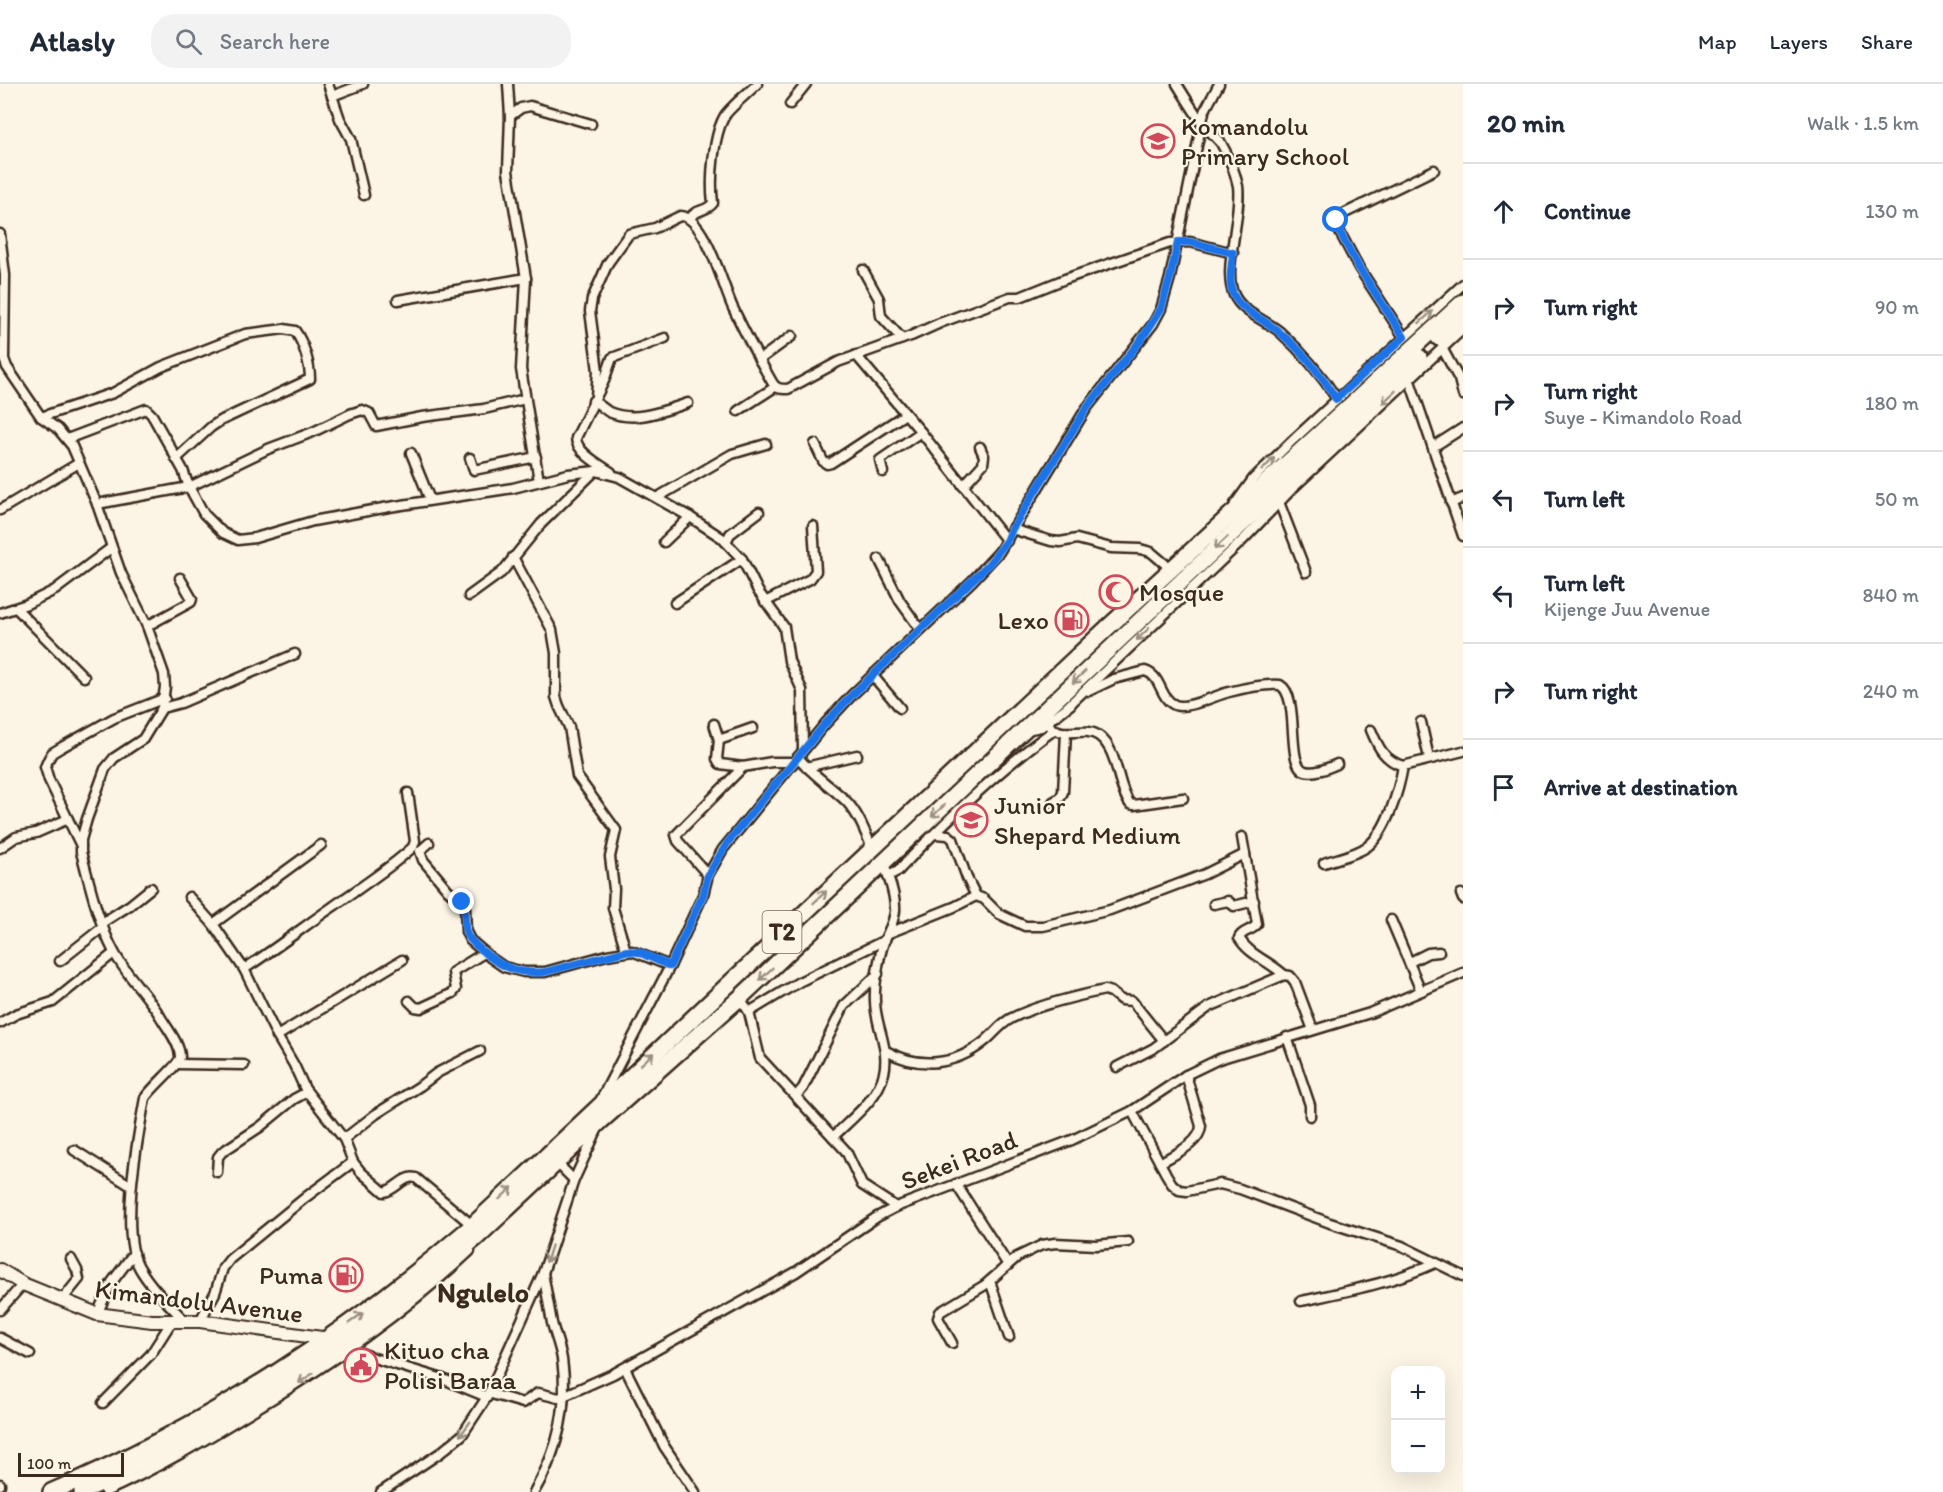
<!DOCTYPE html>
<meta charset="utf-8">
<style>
:root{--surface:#fff;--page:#f2f2f3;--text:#1f2937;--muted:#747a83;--line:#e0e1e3}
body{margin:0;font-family:Itim,sans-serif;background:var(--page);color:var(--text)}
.controls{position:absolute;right:18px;bottom:18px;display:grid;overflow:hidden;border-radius:12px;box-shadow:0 6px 24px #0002}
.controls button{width:54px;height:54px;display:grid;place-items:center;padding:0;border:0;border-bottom:2px solid var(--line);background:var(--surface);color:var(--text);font:30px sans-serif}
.scale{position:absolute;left:18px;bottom:15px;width:106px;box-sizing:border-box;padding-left:6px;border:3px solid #3b2a1e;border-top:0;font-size:16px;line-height:21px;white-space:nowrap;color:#3b2a1e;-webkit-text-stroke:4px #fcf5e5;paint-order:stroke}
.stop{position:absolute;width:18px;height:18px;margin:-14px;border:4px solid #1a73e8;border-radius:50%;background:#fff}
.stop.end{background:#1a73e8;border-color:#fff;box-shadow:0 2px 6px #0008}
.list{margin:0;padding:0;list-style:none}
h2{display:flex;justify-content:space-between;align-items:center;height:78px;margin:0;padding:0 24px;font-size:26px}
h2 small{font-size:20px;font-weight:400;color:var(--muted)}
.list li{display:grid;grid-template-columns:39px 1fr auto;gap:18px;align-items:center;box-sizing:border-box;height:96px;padding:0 24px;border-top:2px solid var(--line)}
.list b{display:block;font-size:22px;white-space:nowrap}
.list p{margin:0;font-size:20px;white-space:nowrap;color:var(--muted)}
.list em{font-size:20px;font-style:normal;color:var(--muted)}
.icon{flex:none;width:33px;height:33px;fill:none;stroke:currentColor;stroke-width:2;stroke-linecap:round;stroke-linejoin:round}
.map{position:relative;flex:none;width:1463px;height:1408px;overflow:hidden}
header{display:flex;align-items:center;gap:36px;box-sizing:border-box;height:84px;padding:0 30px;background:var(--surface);border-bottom:2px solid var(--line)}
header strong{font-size:28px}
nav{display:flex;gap:33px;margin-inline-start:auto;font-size:21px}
.search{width:420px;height:54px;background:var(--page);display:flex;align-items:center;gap:15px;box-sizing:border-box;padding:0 21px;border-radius:24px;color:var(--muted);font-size:22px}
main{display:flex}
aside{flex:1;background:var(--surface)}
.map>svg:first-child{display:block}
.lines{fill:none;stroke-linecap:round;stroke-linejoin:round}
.street-casing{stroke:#3b2a1e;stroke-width:13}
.secondary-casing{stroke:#3b2a1e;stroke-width:16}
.highway-casing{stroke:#3b2a1e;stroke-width:20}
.street{stroke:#fcf5e5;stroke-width:8}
.secondary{stroke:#fcf5e5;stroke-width:12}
.highway{stroke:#fcf5e5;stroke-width:15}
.oneway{stroke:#9c9082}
.route{stroke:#1a73e8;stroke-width:8}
.labels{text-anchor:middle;stroke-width:4.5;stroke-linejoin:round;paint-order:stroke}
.shield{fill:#fcf5e5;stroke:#75675a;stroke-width:1.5}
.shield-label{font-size:24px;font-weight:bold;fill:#3b2a1e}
.poi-label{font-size:26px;fill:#3b2a1e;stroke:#fcf5e5;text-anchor:start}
.street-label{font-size:26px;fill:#3b2a1e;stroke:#fcf5e5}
.quarter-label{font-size:28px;font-weight:bold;fill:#3b2a1e;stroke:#fcf5e5}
</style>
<header>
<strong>Atlasly</strong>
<div class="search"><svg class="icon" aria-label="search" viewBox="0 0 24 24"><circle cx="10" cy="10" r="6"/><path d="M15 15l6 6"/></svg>Search here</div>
<nav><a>Map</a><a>Layers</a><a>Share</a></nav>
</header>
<main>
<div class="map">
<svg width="1463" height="1408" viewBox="0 0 1463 1408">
<rect width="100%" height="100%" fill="#fcf5e5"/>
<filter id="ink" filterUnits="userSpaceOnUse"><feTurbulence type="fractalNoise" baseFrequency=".0167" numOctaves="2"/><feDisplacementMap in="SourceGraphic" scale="12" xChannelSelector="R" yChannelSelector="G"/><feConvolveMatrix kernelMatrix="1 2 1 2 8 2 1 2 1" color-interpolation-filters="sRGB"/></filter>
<g filter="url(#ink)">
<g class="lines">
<g class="street-casing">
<g id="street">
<polyline points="328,0 340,35 351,55 364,111"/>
<polyline points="508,0 510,32 508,87 526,194 521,285 539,397"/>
<path d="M1177,0C1185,13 1193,26 1202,39C1208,46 1215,52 1221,59C1228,71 1235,88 1238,102C1242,132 1222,187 1234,211C1242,229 1266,236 1280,248C1302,268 1321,290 1337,315"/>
<polyline points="332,12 363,0"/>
<polyline points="790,20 806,0"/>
<polyline points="510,32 521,24 530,22 591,40"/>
<path d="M690,135C694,125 707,128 713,119C710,97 713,49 726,30C735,19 747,10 757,0"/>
<path d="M0,150L5,191L4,275L7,283L41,333L58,345L72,362L97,420L121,489L147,542L164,590L165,603L162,624L143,655L114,674L105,685L87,735L81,756V768C90,801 98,838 114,868C126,891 146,909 160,932C166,943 180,959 180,973C180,980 152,1003 145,1014C138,1053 119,1149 139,1183C150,1203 169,1220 184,1236"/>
<polyline points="863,186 879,215 881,232 902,255"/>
<polyline points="398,216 526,194"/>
<polyline points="1404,253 1359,184 1336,141 1336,136 1339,132 1434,86"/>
<polyline points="1442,264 1459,295 1463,311"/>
<polyline points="856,271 921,348 1007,457"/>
<polyline points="759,276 792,252"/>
<polyline points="1409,294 1463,452"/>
<path d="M596,312L598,287L590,227L592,215L608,179L629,150L655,144L680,132C705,131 724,206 733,224C745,249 758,274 772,298C776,305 780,305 788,305L838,278L911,252L940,239L1010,213H1020L1065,195L1170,159L1190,158L1233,169"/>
<path d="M593,317C599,320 604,325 609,328C635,339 663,327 688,319"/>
<polyline points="738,327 775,303"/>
<path d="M41,333L113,309L161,283L245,250L284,245L295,247C304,259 310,281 310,295L220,337L211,343L176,375"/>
<polyline points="67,355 146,325 152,331 183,386 189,403 204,430 223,449 238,456 255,454 313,437 389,423 513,404 568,390 596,387 619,393 690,433 722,454 742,475 758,507 784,543 789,577 802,606 803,666"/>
<polyline points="815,360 823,377 827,380 831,379 904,331"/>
<polyline points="1433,363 1463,344"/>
<polyline points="411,369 430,416"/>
<polyline points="470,374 474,386 536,373"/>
<path d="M611,388C600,381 576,368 576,354L604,297L612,274L665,254"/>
<polyline points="883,388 880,376 921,348"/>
<polyline points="963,402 983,380 984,372 980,363"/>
<polyline points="658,413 732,370 766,360"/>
<polyline points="1279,418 1306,488"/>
<polyline points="1451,419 1463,414"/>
<polyline points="97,420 189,403 268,365 313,348 350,330 362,326 369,329 376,342 422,333 484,325 525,315"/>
<polyline points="1235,420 1253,395 1293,356 1463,200"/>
<polyline points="0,426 79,379"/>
<polyline points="1012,445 1051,457 1060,458 1077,455 1111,464 1140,465 1151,468 1171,485"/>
<polyline points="664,458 690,433"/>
<polyline points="726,458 730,450 759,428"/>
<polyline points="513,473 552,546 556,569 556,613 559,622 569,643 577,692 616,746 610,773 614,805 613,824 626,867"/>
<polyline points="879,475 900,517 920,545"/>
<polyline points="469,512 502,488 541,440 595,387"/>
<polyline points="765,518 810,495 816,487 813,442"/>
<polyline points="675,519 742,475"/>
<polyline points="16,524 84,593"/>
<polyline points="0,529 27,520 55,506 111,464"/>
<polyline points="147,542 191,518 192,515 180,494"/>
<polyline points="873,592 900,624"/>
<path d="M1089,607L1114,595L1145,587C1162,592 1159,614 1175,621C1187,626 1216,611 1229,608C1245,604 1264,600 1280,601C1301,613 1285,681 1305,687C1315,690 1328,684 1337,680"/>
<polyline points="1068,622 1242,457 1293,404 1463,245"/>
<polyline points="162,624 181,619 295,570"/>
<polyline points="1421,638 1429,674"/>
<polyline points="714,640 719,656 717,675 720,680 743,683 772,678 794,678"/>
<path d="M1050,642C1064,656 1083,641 1099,652C1119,667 1116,701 1130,720L1134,721L1183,714"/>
<polyline points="1026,646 1041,643 1071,620"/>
<path d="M1371,646C1378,663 1384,676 1403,682L1463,667"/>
<polyline points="719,656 753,644"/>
<path d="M798,673C812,691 831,702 847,718C859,731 865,748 872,764"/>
<polyline points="806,683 857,671"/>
<polyline points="1053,718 1060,714 1063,708 1066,649"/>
<polyline points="935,750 948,751 953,755 967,794 976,812"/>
<path d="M1242,753L1257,840C1253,847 1242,846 1239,854C1249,871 1269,877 1284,891"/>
<polyline points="429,759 420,767 423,776 448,806 462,818 465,823 466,848 470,856 491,874 504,883 524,888 545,888 607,871 632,867 670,882"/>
<polyline points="81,762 49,696 45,683 48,676 52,669 62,663 114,634 165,614"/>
<polyline points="0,764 16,753 36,749 68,735"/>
<path d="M1324,779C1338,774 1356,771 1368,762C1387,747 1399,706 1403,682"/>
<polyline points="708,791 678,757 676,751 743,683"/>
<path d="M888,792L898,787C946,736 997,687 1054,646"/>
<polyline points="1461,810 1463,815"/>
<path d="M189,813L213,840L244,885L277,952L294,981L305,1005L344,1055L353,1078L361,1088L384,1108C396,1106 403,1091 416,1094L466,1136"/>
<polyline points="1214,820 1228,817 1234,822 1254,817"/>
<polyline points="1391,836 1421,907"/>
<polyline points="102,839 130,821 151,804"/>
<polyline points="213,840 321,761"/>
<polyline points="889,849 954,823 976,812 984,815 999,830 1014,837 1025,842 1043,842 1110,826 1205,790 1245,770"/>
<polyline points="60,877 103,843"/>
<polyline points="1410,878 1428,869 1439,868"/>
<path d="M244,885C274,866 302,844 331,824C359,804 388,786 413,763L415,757L408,709"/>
<polyline points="740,914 749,928 760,974 846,1067 862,1101 896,1123"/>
<polyline points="409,917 415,923 421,924 453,909 456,905 453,888 484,869"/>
<polyline points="749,928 799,898 885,856"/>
<polyline points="0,939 16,930 53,918 114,869"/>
<polyline points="277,952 402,876"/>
<polyline points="1287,953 1310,1021 1310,1032"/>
<path d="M886,967C919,985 954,982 984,958C994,950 1001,939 1012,934C1037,921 1077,912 1105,906L1111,908L1121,916L1132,917L1164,957"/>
<polyline points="177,980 244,981"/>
<polyline points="1117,983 1154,964 1209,923 1284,891 1290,892 1295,898 1313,946"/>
<polyline points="796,1012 803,1004 844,922 878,890"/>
<polyline points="601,1015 670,882 703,811 708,791 723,765 825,640 852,611 972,497 999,468 1086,325 1153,240 1161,225 1170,194 1204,28 1219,0"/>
<polyline points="1132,1027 1166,1090 1172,1100 1179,1106 1187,1107 1220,1100 1240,1105 1330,1139 1402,1162 1463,1192"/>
<path d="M833,1053C852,1034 878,1015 884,989C890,963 875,941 875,917C874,901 879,872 884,858C888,847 894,839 895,827C896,810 888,795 884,778"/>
<polyline points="344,1055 376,1030 420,1002 437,989 480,967"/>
<polyline points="74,1066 131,1102"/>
<polyline points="557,1079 574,1096"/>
<path d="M1160,1079C1174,1070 1200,1060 1201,1042L1186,991"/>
<polyline points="217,1088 218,1073 222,1068 260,1043 294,1015 307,1008"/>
<polyline points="956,1100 1008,1181"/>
<polyline points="990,1197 1009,1253"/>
<polyline points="62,1216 79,1195 77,1186 71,1175"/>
<path d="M1301,1217C1347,1207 1392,1199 1435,1179"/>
<polyline points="0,1226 23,1200"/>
<polyline points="97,1230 112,1198 134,1169"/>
<polyline points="200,1237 215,1209 223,1184 230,1175 306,1113 353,1078"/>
<polyline points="0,1254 30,1270"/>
<polyline points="952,1259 938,1234 940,1228 985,1201 1017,1173 1042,1161 1055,1159 1096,1161 1128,1158"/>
<polyline points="346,1263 374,1274 443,1295 487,1313"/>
<polyline points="625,1284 664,1362 695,1408"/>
<polyline points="488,1309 523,1319 538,1309 559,1314 613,1290 796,1188 877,1133 896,1123 1072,1056 1132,1027 1186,991 1219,975 1370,929 1463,889"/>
<polyline points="103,1319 151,1270 172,1237"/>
<polyline points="0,1400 0,1401"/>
<path d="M105,1408C155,1386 202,1358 249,1329C328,1282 403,1230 470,1167"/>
<polyline points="381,1408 440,1369 462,1351 487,1313 543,1189 574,1096 597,1046"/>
<path d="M534,1408C558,1367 569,1323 562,1275C560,1263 555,1251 552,1239C549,1223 546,1206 543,1189"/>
</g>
</g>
<g class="secondary-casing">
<polyline id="secondary" points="0,1186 23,1200 97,1230 152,1237 200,1237 329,1255"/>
</g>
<g class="highway-casing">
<g id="highway">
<polyline points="1439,254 1463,232"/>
<path d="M51,1408C208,1341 343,1253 472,1142L1105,546L1463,218"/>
<polyline points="82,1408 187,1356 324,1272 394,1221 476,1154 601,1037 743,911 1419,273"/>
</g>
</g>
<use href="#street" class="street"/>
<use href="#secondary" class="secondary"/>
<use href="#highway" class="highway"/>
</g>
<defs><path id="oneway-shaft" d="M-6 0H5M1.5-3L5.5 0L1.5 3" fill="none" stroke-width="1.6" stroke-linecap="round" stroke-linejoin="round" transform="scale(1.5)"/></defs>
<g class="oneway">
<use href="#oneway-shaft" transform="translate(1426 233) rotate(-42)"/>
<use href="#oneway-shaft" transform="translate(1389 313) rotate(137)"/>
<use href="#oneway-shaft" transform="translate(1268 380) rotate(-45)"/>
<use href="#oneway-shaft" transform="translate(1221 459) rotate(137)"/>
<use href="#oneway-shaft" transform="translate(1143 550) rotate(136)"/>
<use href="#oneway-shaft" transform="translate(1079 593) rotate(136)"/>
<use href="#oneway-shaft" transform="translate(938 727) rotate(137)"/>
<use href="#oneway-shaft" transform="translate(820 813) rotate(-43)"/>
<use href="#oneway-shaft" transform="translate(766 890) rotate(137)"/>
<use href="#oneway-shaft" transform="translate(647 975) rotate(-43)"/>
<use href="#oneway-shaft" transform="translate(506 1109) rotate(-43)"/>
<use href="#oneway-shaft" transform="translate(549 1170) rotate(107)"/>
<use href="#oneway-shaft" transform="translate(356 1234) rotate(-36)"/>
<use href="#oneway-shaft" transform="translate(306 1294) rotate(146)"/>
<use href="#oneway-shaft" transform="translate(465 1345) rotate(126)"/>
</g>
</g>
<g class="lines" filter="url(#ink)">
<path class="route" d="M462,818C468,828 462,840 467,851C470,856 475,860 480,865C499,882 519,891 545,888L626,867L639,868L670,882L703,811L708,791L728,758L825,640L852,611L988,481L1007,457L1012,445L1086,325L1141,256L1161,225L1170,194L1178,158H1190L1233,169C1232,182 1228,197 1233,210C1241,228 1265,235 1279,248C1302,267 1321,290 1336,315L1404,253L1359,184L1336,141V136"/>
</g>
<defs>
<g id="school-ring" transform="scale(1.725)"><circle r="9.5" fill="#fcf5e5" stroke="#d1495b" stroke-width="1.5"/><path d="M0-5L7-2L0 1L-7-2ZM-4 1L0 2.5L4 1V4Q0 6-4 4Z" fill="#d1495b"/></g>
<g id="mosque-ring" transform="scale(1.725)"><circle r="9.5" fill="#fcf5e5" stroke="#d1495b" stroke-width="1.5"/><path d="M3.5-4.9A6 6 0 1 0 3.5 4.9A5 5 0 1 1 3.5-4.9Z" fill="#d1495b"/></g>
<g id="fuel-ring" transform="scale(1.725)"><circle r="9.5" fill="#fcf5e5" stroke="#d1495b" stroke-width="1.5"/><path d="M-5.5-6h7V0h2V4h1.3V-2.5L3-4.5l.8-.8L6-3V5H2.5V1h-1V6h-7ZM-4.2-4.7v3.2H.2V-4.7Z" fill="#d1495b"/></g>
<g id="civic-ring" transform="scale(1.725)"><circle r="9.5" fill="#fcf5e5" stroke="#d1495b" stroke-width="1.5"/><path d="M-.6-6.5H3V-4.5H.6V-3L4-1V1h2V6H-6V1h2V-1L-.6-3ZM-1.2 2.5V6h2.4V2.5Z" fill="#d1495b"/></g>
</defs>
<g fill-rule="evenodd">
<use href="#school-ring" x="1158" y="57"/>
<use href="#mosque-ring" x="1116" y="508"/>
<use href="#fuel-ring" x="1072" y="536"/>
<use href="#school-ring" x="971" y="736"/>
<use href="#fuel-ring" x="346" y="1191"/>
<use href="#civic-ring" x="361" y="1281"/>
</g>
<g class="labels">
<rect class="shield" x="762.5" y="827" width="39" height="42" rx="4.5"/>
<g class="shield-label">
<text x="782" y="856">T2</text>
</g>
<g class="poi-label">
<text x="1181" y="51">Komandolu<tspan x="1181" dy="30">Primary School</tspan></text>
<text x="1139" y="517">Mosque</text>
<text x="1049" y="545" text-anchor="end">Lexo</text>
<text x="994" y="730">Junior<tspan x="994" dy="30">Shepard Medium</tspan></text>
<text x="323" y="1200" text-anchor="end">Puma</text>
<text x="384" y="1275">Kituo cha<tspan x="384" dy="30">Polisi Baraa</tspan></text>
</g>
<g class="street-label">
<text transform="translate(959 1076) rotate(-21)" y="9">Sekei Road</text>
<text transform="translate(199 1217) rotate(7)" y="9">Kimandolu Avenue</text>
</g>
<g class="quarter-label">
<text x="483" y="1218">Ngulelo</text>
</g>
</g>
</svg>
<div class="controls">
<button>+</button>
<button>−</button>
</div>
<div class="scale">100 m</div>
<div class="stop" style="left:1336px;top:136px"></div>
<div class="stop end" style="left:462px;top:818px"></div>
</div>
<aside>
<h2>20 min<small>Walk · 1.5 km</small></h2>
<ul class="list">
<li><svg class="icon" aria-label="ahead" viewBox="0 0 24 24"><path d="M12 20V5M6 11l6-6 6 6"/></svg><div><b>Continue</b></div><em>130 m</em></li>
<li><svg class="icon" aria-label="right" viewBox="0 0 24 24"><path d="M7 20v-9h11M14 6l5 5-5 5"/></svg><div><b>Turn right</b></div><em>90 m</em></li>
<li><svg class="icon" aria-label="right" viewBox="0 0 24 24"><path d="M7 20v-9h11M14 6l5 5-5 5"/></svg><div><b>Turn right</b><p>Suye - Kimandolo Road</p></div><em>180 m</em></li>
<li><svg class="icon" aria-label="left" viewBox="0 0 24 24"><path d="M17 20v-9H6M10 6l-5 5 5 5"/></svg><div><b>Turn left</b></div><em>50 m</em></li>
<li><svg class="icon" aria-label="left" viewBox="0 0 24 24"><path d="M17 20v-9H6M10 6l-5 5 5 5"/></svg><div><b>Turn left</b><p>Kijenge Juu Avenue</p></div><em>840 m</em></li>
<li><svg class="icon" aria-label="right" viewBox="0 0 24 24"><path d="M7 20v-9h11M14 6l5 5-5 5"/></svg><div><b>Turn right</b></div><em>240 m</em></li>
<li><svg class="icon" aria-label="arrive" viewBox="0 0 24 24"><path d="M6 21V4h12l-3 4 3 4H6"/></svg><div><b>Arrive at destination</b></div></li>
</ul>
</aside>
</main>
